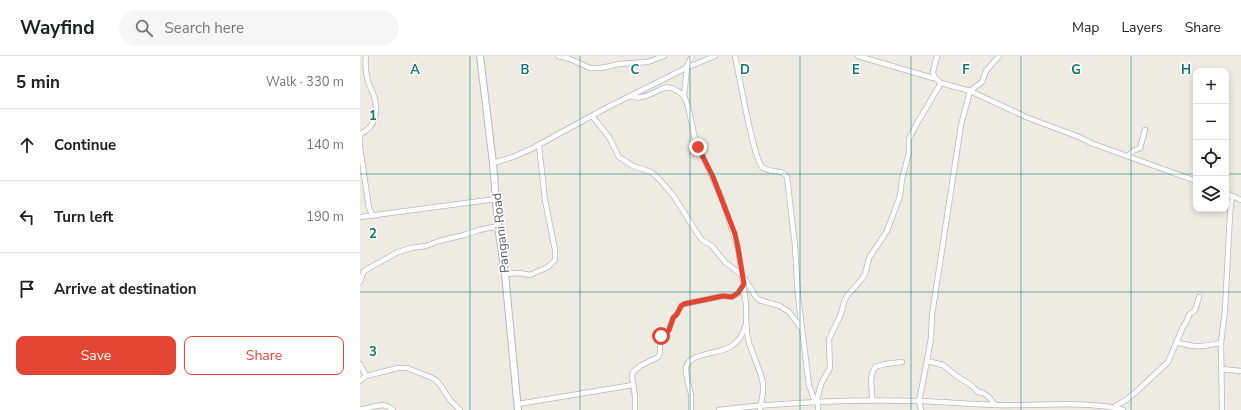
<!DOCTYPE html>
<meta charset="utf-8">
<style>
:root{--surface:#fff;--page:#f6f6f6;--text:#202124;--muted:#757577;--line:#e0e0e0;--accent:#e24533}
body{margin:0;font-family:"Nunito Sans",sans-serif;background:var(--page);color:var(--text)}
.controls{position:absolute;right:12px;top:12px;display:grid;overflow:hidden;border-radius:8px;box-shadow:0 2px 6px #0003}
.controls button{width:36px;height:36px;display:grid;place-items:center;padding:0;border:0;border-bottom:1px solid var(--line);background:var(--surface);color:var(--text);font:20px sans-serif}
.stop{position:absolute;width:12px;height:12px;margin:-9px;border:3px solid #e24533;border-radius:50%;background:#fff}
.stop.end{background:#e24533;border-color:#fff;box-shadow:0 1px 4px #0008}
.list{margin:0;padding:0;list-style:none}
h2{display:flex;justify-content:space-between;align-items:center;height:52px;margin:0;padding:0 16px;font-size:17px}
h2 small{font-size:13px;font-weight:400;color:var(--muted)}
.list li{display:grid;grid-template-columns:26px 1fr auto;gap:12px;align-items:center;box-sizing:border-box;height:72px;padding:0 16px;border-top:1px solid var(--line)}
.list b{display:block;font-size:15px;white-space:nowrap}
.list em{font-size:13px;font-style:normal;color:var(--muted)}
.actions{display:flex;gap:8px;padding:12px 16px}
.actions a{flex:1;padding:9px 0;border:1px solid var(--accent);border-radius:8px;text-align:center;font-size:14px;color:var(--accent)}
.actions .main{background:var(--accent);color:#fff}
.icon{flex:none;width:22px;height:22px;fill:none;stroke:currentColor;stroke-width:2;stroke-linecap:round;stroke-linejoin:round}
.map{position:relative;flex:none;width:881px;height:354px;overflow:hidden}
header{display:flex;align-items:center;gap:24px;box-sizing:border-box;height:56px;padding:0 20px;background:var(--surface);border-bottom:1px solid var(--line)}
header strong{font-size:19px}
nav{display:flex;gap:22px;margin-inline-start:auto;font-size:14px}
.search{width:280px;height:36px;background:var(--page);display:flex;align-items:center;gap:10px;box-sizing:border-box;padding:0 14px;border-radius:22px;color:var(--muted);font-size:15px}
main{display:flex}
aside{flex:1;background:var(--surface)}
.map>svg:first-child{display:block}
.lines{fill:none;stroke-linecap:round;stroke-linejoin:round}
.street-casing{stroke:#b5b8bc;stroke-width:6}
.secondary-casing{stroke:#b6b9be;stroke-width:8}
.street{stroke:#fff;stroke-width:4.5}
.secondary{stroke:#fff;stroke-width:6}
.route{stroke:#e24533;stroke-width:5}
.grid{fill:none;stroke:#0f766e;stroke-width:1;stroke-opacity:0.55}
.labels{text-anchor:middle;stroke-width:3;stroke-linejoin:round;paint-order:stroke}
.street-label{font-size:13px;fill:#5b5e63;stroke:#fff}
.grid-label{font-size:13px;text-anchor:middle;font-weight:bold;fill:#0f766e;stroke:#fff;stroke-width:3;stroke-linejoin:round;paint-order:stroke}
</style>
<header>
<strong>Wayfind</strong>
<div class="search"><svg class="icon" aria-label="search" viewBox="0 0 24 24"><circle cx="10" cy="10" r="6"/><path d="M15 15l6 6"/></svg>Search here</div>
<nav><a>Map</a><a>Layers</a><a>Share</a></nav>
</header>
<main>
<aside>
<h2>5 min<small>Walk · 330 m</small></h2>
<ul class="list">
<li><svg class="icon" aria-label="ahead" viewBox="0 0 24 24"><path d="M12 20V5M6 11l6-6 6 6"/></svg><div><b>Continue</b></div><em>140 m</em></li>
<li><svg class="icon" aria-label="left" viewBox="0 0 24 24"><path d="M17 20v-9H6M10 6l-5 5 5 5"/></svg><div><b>Turn left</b></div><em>190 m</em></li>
<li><svg class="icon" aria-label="arrive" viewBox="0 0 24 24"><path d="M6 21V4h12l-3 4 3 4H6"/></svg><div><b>Arrive at destination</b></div></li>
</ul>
<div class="actions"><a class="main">Save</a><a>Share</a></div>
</aside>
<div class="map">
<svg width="881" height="354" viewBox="0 0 881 354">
<rect width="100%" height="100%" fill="#edebe2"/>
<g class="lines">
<g class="street-casing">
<g id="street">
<polyline points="198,0 210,3 230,12 241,12 259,8 288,6 304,0"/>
<path d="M375,0C379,18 393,101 402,111C410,118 422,112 427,121L435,190L438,240L449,329L455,346"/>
<polyline points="498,0 573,22 574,21 581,27 610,35 666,61 719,81 731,87 836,125"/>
<polyline points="326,12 332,0"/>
<polyline points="327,12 324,40 328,50 335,83 362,143 378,192 386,248 386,262 387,277 389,287 401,319 403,328 403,336 400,354"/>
<polyline points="574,21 573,16 577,0"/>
<path d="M270,40C273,41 277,42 280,41C299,40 303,21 324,40"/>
<polyline points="232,60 249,81 259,101 273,110 291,116 297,121 313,139 339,180 342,184 352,190 365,206 383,220 396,241 399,244 420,250 429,256 441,272"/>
<polyline points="0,77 0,91 9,152 13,160"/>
<path d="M0,78C17,71 19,52 13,37C11,33 9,30 8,25C6,18 5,8 6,0"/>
<polyline points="768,100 773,95 780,92 785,74"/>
<polyline points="133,107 153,101 171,93 248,51 326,12 355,0"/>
<polyline points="866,137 881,144"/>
<polyline points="0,161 136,143"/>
<polyline points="145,218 159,217 170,219 188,211 195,204 195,194 185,144 179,89"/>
<polyline points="0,226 4,215 38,196 51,192 66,190 79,185 104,179 119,174 138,170"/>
<path d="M816,287C823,287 828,290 835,290C844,291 853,288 861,287"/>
<polyline points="567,305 583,309 598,321 611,329 618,336 623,337 629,341 635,349"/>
<polyline points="0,308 6,320"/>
<polyline points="861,313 881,315"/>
<polyline points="0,325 6,320 38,312 47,312 70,321 76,324 81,330 90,344 100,354"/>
<path d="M512,345C513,333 508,322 515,311L525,308L542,306"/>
<polyline points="456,346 462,326 470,312 469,283 481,258 484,246 487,240 502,223 505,218 509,202 527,175 540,140 542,123 549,97 549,83 556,69 581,27"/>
<polyline points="158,348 273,329"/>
<polyline points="754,351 766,344 777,335 808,306 823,271 827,265 829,259 835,254 839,241"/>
<path d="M0,353C12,353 23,344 33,354"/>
<polyline points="275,354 275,341 272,320 273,316 280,310 298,301 300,297 300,281 309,274 313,262 317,258 321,250 324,248 363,240 372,241 379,237 384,228"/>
<path d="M331,354C331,349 331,344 331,338C329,330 325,319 326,311C329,297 359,298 370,291C379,286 382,279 386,269"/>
<path d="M359,354C426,346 493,343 560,345C585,346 610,348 636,349C667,350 698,347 730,349C741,350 752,350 763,354"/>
<polyline points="458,354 458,345"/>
<polyline points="561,354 559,345 567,305 571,282 572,259 601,69 610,35 622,26 626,15 639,0"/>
<polyline points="862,354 861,287 865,254 870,158 872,140"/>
</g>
</g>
<g class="secondary-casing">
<polyline id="secondary" points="120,0 133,107 138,170 145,218 158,354"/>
</g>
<use href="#street" class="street"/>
<use href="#secondary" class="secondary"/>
</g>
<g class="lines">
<polyline class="route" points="301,280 309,274 313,262 317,258 321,250 324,248 363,240 372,241 378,237 384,228 378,192 375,178 353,121 338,91"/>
</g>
<path class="grid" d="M110,0V354M220,0V354M330,0V354M440,0V354M551,0V354M661,0V354M771,0V354M0,118H836M866,118H881M0,236H881"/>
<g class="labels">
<g class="street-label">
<text transform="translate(140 177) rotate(-96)" y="5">Pangani Road</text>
</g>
</g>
<g class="grid-label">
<text x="55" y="18">A</text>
<text x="165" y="18">B</text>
<text x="275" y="18">C</text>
<text x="385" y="18">D</text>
<text x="496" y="18">E</text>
<text x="606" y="18">F</text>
<text x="716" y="18">G</text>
<text x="826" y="18">H</text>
<text x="13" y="64">1</text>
<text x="13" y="182">2</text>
<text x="13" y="300">3</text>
</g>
</svg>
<div class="controls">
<button>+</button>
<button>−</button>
<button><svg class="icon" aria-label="locate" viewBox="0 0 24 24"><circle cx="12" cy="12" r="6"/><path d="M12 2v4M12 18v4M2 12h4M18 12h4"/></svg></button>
<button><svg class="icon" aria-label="layers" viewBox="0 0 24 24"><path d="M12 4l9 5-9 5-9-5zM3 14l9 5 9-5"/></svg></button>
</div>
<div class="stop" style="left:301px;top:280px"></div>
<div class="stop end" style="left:338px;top:91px"></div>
</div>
</main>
